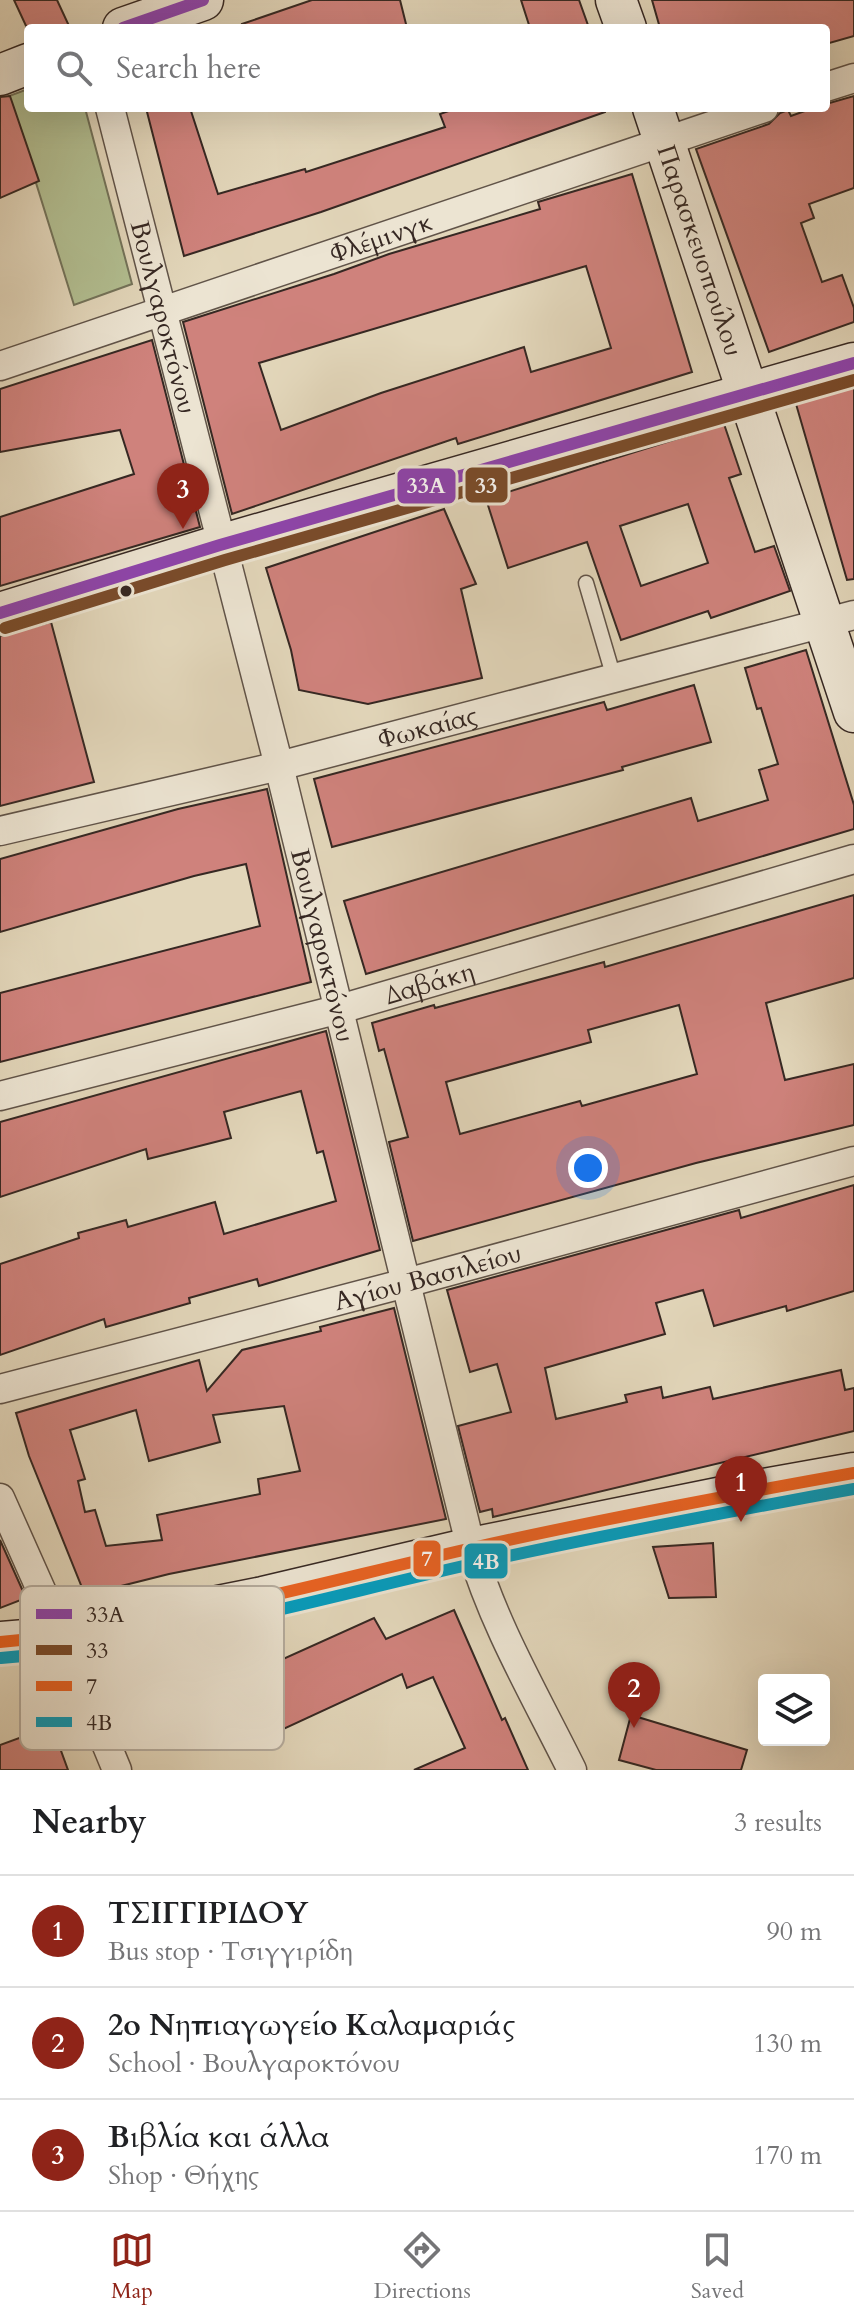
<!DOCTYPE html>
<meta charset="utf-8">
<style>
:root{--surface:#fff;--page:#f6f6f6;--text:#202124;--muted:#757577;--line:#e0e0e0;--accent:#8f2418}
body{margin:0;font-family:Cardo,serif;background:var(--page);color:var(--text)}
.controls{position:absolute;right:24px;bottom:24px;display:grid;overflow:hidden;border-radius:8px;box-shadow:0 8px 32px #0002}
.controls button{width:72px;height:72px;display:grid;place-items:center;padding:0;border:0;border-bottom:2px solid var(--line);background:var(--surface);color:var(--text);font:40px sans-serif}
.you{position:absolute;left:588px;top:1168px;width:28px;height:28px;margin:-20px;border:6px solid #fff;border-radius:50%;background:#1a73e8;box-shadow:0 0 0 12px #1a73e833}
.badge{display:grid;place-items:center;width:52px;height:52px;border-radius:50%;background:var(--accent);color:#fff;font-size:26px;font-weight:700}
.pin{position:absolute;translate:-50% -66px;filter:drop-shadow(0 2px 4px #0008)}
.pin::after{content:'';position:absolute;top:42px;width:28px;height:24px;background:inherit;clip-path:polygon(0 0,100% 0,50% 100%)}
.list{margin:0;padding:0;list-style:none}
h2{display:flex;justify-content:space-between;align-items:center;height:104px;margin:0;padding:0 32px;font-size:34px}
h2 small{font-size:26px;font-weight:400;color:var(--muted)}
.list li{display:grid;grid-template-columns:52px 1fr auto;gap:24px;align-items:center;box-sizing:border-box;height:112px;padding:0 32px;border-top:2px solid var(--line)}
.list b{display:block;font-size:30px;white-space:nowrap}
.list p{margin:0;font-size:26px;white-space:nowrap;color:var(--muted)}
.list em{font-size:26px;font-style:normal;color:var(--muted)}
.icon{flex:none;width:44px;height:44px;fill:none;stroke:currentColor;stroke-width:2;stroke-linecap:round;stroke-linejoin:round}
.map{position:relative;flex:none;width:854px;height:1770px;overflow:hidden}
.search{position:absolute;background:var(--surface);box-shadow:0 8px 32px #0002;left:24px;right:24px;top:24px;height:88px;display:flex;align-items:center;gap:20px;box-sizing:border-box;padding:0 28px;border-radius:8px;color:var(--muted);font-size:30px}
.sheet{height:440px;background:var(--surface)}
nav{display:flex;justify-content:space-around;align-items:center;box-sizing:border-box;height:112px;border-top:2px solid var(--line);background:var(--surface);font-size:22px;color:var(--muted)}
nav a{display:grid;justify-items:center;gap:4px}
nav .on{color:var(--accent)}
.map>svg:first-child{display:block}
.green{fill:#b2be91;stroke:#74735a;stroke-width:2}
.building{fill:#cf827c;stroke:#362823;stroke-width:2;fill-rule:evenodd}
.lines{fill:none;stroke-linecap:round;stroke-linejoin:round}
.lane-casing{stroke:#615449;stroke-width:17}
.street-casing{stroke:#615449;stroke-width:31}
.secondary-casing{stroke:#362823;stroke-width:43}
.lane{stroke:#ece4d2;stroke-width:14}
.street{stroke:#ece4d2;stroke-width:28}
.secondary{stroke:#ece4d2;stroke-width:40}
.bus-1-casing{stroke:#ece4d2;stroke-width:18}
.bus-2-casing{stroke:#ece4d2;stroke-width:18}
.bus-3-casing{stroke:#ece4d2;stroke-width:18}
.bus-4-casing{stroke:#ece4d2;stroke-width:18}
.bus-1{stroke:#8e44ad;stroke-width:12}
.bus-2{stroke:#7a4b2a;stroke-width:12}
.bus-3{stroke:#e96222;stroke-width:12}
.bus-4{stroke:#059cbd;stroke-width:12}
.bus-dot{fill:#362823;stroke:#ece4d2;stroke-width:3}
.labels{text-anchor:middle;stroke-width:7;stroke-linejoin:round;paint-order:stroke}
.street-label{font-size:26px;fill:#362823;stroke:#ece4d2}
.key{fill:#ece4d2;stroke:#b5ac9e;stroke-width:2}
.key-label{font-size:22px;fill:#362823}
.line-badge{stroke:#ece4d2;stroke-width:3}
.badge-label{font-size:22px;text-anchor:middle;font-weight:bold;fill:#fff}
</style>
<div class="map">
<svg width="854" height="1770" viewBox="0 0 854 1770">
<rect width="100%" height="100%" fill="#e2d6ba"/>
<filter id="stains"><feTurbulence type="fractalNoise" baseFrequency=".0025" numOctaves="4"/><feColorMatrix values="0 0 0 0 .2 0 0 0 0 .09 0 0 0 0 .02 0 0 0 .5 -.17"/></filter>
<radialGradient id="worn" r=".72"><stop offset=".6" stop-color="#630" stop-opacity="0"/><stop offset="1" stop-color="#630" stop-opacity=".3"/></radialGradient>
<polygon class="green" points="28,89 28,108 85,108 132,284 74,305 9,96"/>
<g class="building">
<polygon points="14,0 57,0 70,28 27,28"/>
<polygon points="312,0 400,0 407,28 243,28 242,24"/>
<polygon points="521,0 579,0 589,28 530,28"/>
<polygon points="652,0 854,0 854,36 826,44 826,28 660,28"/>
<polygon points="10,96 39,181 0,198 0,97"/>
<polygon points="854,96 854,188 809,204 814,218 801,223 822,282 842,275 854,308 854,322 769,352 696,149 769,124 780,113 788,110 791,116 813,108 826,108 826,104"/>
<polygon points="146,108 190,108 218,194 305,169 306,172 445,127 440,114 457,108 605,108 605,112 321,212 184,256"/>
<path d="M632,174L692,372L458,444L456,438L232,514L183,322L334,274L389,254L540,209L538,202ZM586,266L611,348L531,372L524,347L381,393L281,430L259,363Z"/>
<polygon points="152,340 200,527 0,586 0,517 134,474 120,430 0,452 0,389"/>
<polygon points="854,387 854,579 847,580 796,404"/>
<path d="M724,424L741,474L729,478L755,552L774,546L790,591L711,618L708,611L621,640L587,542L508,568L486,499ZM688,504L708,563L641,586L620,526Z"/>
<polygon points="444,509 476,584 461,589 482,678 368,704 299,690 291,650 266,568"/>
<polygon points="51,622 94,782 0,806 0,636"/>
<polygon points="806,650 854,805 854,829 366,974 344,901 691,798 698,821 768,800 759,770 778,764 761,708 757,709 745,668"/>
<polygon points="694,685 711,742 622,767 623,770 332,847 314,779 604,702 607,710"/>
<polygon points="267,789 311,982 0,1062 0,993 260,926 246,864 194,876 0,932 0,859 178,809"/>
<path d="M854,895V978L766,1003L785,1080L854,1064V1125L696,1163L413,1241L389,1142L408,1137L384,1049L379,1051L372,1023L434,1005L435,1008L604,962L605,967ZM679,1005L697,1074L582,1106L580,1101L460,1134L446,1082L591,1042L588,1030Z"/>
<polygon points="326,1031 380,1250 259,1286 257,1279 189,1298 190,1303 106,1327 104,1319 0,1355 0,1264 79,1238 78,1233 126,1220 128,1227 215,1202 224,1234 336,1201 323,1151 317,1153 301,1091 224,1112 231,1138 148,1159 146,1149 0,1197 0,1122"/>
<polygon points="854,1185 854,1291 787,1311 786,1306 714,1326 703,1290 656,1303 665,1334 545,1368 556,1419 627,1402 625,1395 661,1387 663,1398 710,1387 713,1399 841,1370 845,1390 854,1388 854,1431 493,1517 492,1509 480,1512 458,1426 511,1412 497,1364 470,1372 447,1290 739,1210 741,1218"/>
<path d="M394,1308L446,1519L169,1574L85,1595L29,1456L16,1413L199,1360L207,1391L242,1350L321,1331L320,1327ZM284,1406L300,1471L258,1479L260,1494L157,1515L162,1540L106,1546L95,1510L85,1512L78,1481L85,1479L70,1430L136,1410L149,1461L220,1442L213,1415Z"/>
<polygon points="0,1540 26,1598 0,1608"/>
<polygon points="713,1543 716,1597 669,1598 653,1547"/>
<polygon points="454,1610 502,1720 505,1718 528,1770 414,1770 465,1748 433,1677 407,1688 402,1674 277,1732 250,1674 374,1618 386,1639"/>
<polygon points="631,1715 747,1750 741,1770 656,1770 619,1760"/>
<polygon points="52,1726 68,1770 0,1770 0,1745"/>
</g>
<g class="lines">
<g class="lane-casing">
<polyline id="lane" points="586,583 614,678"/>
</g>
<g class="street-casing">
<g id="street">
<polyline points="826,87 854,78"/>
<path id="s1" d="M110,108L279,766L471,1548C494,1626 536,1697 572,1770"/>
<path id="s2" d="M0,366L764,108"/>
<path id="s3" d="M0,831L279,766L854,615"/>
<path id="s4" d="M0,1096L340,1009L854,859"/>
<path id="s5" d="M0,1389L406,1283L854,1161"/>
<polyline points="0,1498 62,1637 117,1770"/>
</g>
</g>
<g class="secondary-casing">
<g id="secondary">
<polyline points="616,0 626,28"/>
<polyline points="123,28 203,0"/>
<polyline points="0,75 28,64"/>
<path id="s6" d="M653,108L854,712"/>
<polyline points="0,613 220,545 854,363"/>
<polyline points="0,1642 62,1637 263,1597 471,1548 742,1493 854,1473"/>
</g>
</g>
<use href="#lane" class="lane"/>
<use href="#street" class="street"/>
<use href="#secondary" class="secondary"/>
<g class="bus-1-casing">
<g id="bus-1">
<polyline points="123,28 203,0"/>
<polyline points="0,613 220,545 854,363"/>
</g>
</g>
<g class="bus-2-casing">
<polyline id="bus-2" points="5,628 225,560 854,380"/>
</g>
<g class="bus-3-casing">
<path id="bus-3" d="M0,1642C158,1629 314,1584 468,1549C596,1520 725,1496 854,1473"/>
</g>
<g class="bus-4-casing">
<path id="bus-4" d="M1,1658C160,1645 317,1599 472,1564C598,1536 726,1512 854,1489"/>
</g>
<use href="#bus-1" class="bus-1"/>
<use href="#bus-2" class="bus-2"/>
<use href="#bus-3" class="bus-3"/>
<use href="#bus-4" class="bus-4"/>
</g>
<circle class="bus-dot" cx="126" cy="591" r="7"/>
<g class="labels">
<g class="street-label">
<text dy="9" stroke="none"><textPath href="#s2" startOffset="402">Φλέμινγκ</textPath></text>
<text dy="9" stroke="none"><textPath href="#s6" startOffset="150">Παρασκευοπούλου</textPath></text>
<text dy="9" stroke="none"><textPath href="#s1" startOffset="216">Βουλγαροκτόνου</textPath></text>
<text dy="9" stroke="none"><textPath href="#s3" startOffset="440">Φωκαίας</textPath></text>
<text dy="9" stroke="none"><textPath href="#s1" startOffset="864">Βουλγαροκτόνου</textPath></text>
<text dy="9" stroke="none"><textPath href="#s4" startOffset="444">Δαβάκη</textPath></text>
<text dy="9" stroke="none"><textPath href="#s5" startOffset="442">Αγίου Βασιλείου</textPath></text>
</g>
</g>
<rect x="20" y="1586" width="264" height="164" rx="12" class="key"/>
<rect x="36" y="1609" width="36" height="10" fill="#8e44ad"/>
<rect x="36" y="1645" width="36" height="10" fill="#7a4b2a"/>
<rect x="36" y="1681" width="36" height="10" fill="#e96222"/>
<rect x="36" y="1717" width="36" height="10" fill="#059cbd"/>
<g class="key-label">
<text x="86" y="1622">33A</text>
<text x="86" y="1658">33</text>
<text x="86" y="1694">7</text>
<text x="86" y="1730">4Β</text>
</g>
<g class="line-badge">
<rect x="464" y="466" width="45" height="38" rx="8" fill="#7a4b2a"/>
<rect x="396" y="467" width="61" height="38" rx="8" fill="#8e44ad"/>
<rect x="412" y="1539" width="30" height="39" rx="8" fill="#e96222"/>
<rect x="463" y="1542" width="46" height="38" rx="8" fill="#059cbd"/>
</g>
<g class="badge-label">
<text x="486" y="493">33</text>
<text x="426" y="493">33A</text>
<text x="427" y="1566">7</text>
<text x="486" y="1569">4Β</text>
</g>
<rect width="100%" height="100%" filter="url(#stains)"/>
<rect width="100%" height="100%" fill="url(#worn)"/>
</svg>
<div class="controls">
<button><svg class="icon" aria-label="layers" viewBox="0 0 24 24"><path d="M12 4l9 5-9 5-9-5zM3 14l9 5 9-5"/></svg></button>
</div>
<div class="you"></div>
<div class="pin badge" style="left:741px;top:1522px">1</div>
<div class="pin badge" style="left:634px;top:1728px">2</div>
<div class="pin badge" style="left:183px;top:529px">3</div>
<div class="search"><svg class="icon" aria-label="search" viewBox="0 0 24 24"><circle cx="10" cy="10" r="6"/><path d="M15 15l6 6"/></svg>Search here</div>
</div>
<section class="sheet">
<h2>Nearby<small>3 results</small></h2>
<ul class="list">
<li><span class="badge">1</span><div><b>ΤΣΙΓΓΙΡΙΔΟΥ</b><p>Bus stop · Τσιγγιρίδη</p></div><em>90 m</em></li>
<li><span class="badge">2</span><div><b>2ο Νηπιαγωγείο Καλαμαριάς</b><p>School · Βουλγαροκτόνου</p></div><em>130 m</em></li>
<li><span class="badge">3</span><div><b>Βιβλία και άλλα</b><p>Shop · Θήχης</p></div><em>170 m</em></li>
</ul>
</section>
<nav>
<a class="on"><svg class="icon" aria-label="map" viewBox="0 0 24 24"><path d="M3 6l6-2 6 2 6-2v14l-6 2-6-2-6 2zM9 4v14M15 6v14"/></svg>Map</a>
<a><svg class="icon" aria-label="directions" viewBox="0 0 24 24"><path d="M12 3l9 9-9 9-9-9zM9 14v-3h6M13 9l2 2-2 2"/></svg>Directions</a>
<a><svg class="icon" aria-label="saved" viewBox="0 0 24 24"><path d="M7 4h10v16l-5-4-5 4z"/></svg>Saved</a>
</nav>
